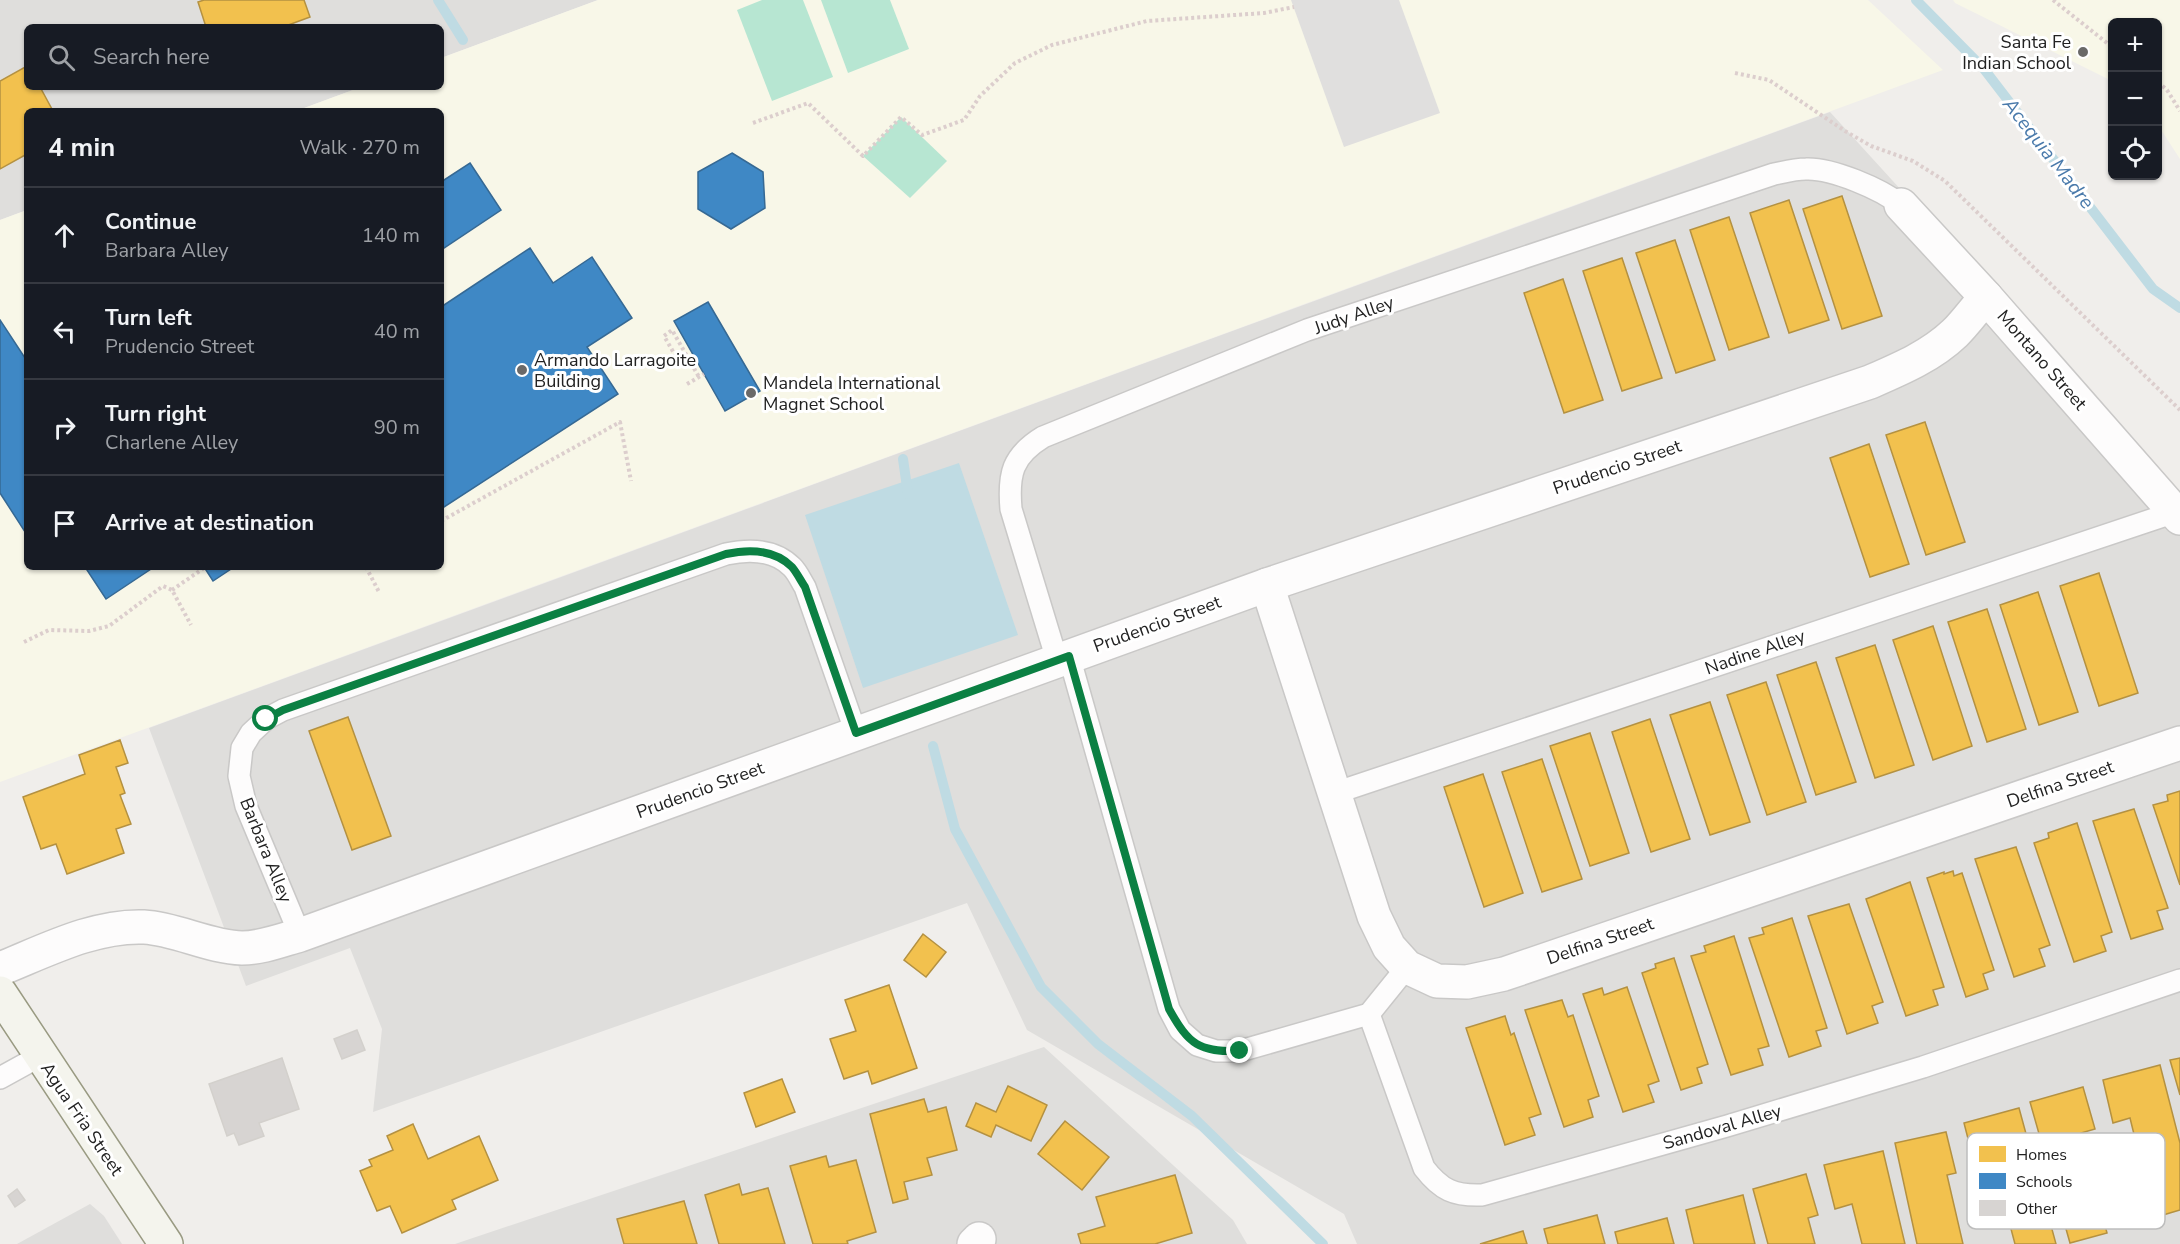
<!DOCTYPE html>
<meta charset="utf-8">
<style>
:root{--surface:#171b24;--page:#20242c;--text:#f1f3f6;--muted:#9ea1a6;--line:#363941}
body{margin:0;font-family:"Nunito Sans",sans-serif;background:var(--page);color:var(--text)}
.controls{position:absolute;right:18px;top:18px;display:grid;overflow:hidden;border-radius:9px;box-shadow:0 2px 4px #0004}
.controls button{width:54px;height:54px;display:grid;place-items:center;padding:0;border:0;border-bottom:2px solid var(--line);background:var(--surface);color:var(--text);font:30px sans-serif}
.stop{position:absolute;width:18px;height:18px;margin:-14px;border:4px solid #0b8043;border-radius:50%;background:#fff}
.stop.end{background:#0b8043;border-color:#fff;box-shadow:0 2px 6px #0008}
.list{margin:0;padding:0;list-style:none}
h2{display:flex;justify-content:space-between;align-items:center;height:78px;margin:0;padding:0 24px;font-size:26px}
h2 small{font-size:20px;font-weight:400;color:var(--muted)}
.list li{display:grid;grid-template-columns:39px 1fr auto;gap:18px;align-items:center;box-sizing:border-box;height:96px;padding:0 24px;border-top:2px solid var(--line)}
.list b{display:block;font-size:22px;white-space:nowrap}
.list p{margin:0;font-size:20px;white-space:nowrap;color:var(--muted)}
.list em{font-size:20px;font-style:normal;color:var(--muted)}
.icon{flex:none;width:33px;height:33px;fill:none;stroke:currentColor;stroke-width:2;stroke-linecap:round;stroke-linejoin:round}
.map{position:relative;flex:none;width:2180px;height:1244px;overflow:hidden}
.search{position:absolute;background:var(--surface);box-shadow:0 2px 4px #0004;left:24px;top:24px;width:420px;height:66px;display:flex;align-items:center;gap:15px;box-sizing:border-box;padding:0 21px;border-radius:9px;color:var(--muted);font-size:22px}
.panel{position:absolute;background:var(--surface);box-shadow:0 2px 4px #0004;left:24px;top:108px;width:420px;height:462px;border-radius:9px}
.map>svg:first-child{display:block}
.residential{fill:#dfdedc}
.education{fill:#f8f7e8}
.pitch{fill:#b7e6d2}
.parking{fill:#e0dfde}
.water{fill:#bfdbe3}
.homes{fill:#f2c14e;stroke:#b49141;stroke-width:1.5}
.schools{fill:#3f88c5;stroke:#366994;stroke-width:1.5}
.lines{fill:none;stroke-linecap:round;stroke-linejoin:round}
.stream{stroke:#bfdbe3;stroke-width:10}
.building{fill:#d7d4d2;stroke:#d3d0cc;stroke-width:1.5}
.lane-casing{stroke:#c9c8c7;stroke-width:24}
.street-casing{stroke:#c9c8c7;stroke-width:36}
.secondary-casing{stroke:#999a82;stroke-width:36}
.path{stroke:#dccecd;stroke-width:4;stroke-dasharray:3 3;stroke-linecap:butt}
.lane{stroke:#fdfcfc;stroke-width:21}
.street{stroke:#fdfcfc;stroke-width:33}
.secondary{stroke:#f4f4ed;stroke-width:33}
.route{stroke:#0b8043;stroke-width:8}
.poi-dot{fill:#6a6968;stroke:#fff;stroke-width:2}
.labels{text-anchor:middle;stroke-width:6;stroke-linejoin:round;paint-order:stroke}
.poi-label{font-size:18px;fill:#222;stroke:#fff;text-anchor:start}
.street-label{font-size:18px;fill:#222;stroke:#fff}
.water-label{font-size:20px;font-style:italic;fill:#4a7aab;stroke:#fff}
.key{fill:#fff;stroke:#bdbdbd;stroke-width:1.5}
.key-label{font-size:16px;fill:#222}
</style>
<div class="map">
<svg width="2180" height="1244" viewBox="0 0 2180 1244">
<rect width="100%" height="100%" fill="#f0eeeb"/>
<g class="residential">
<polygon points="0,0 598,0 441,58 441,27 27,27 27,87 361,87 296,111 27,111 27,210 0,220"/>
<polygon points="1830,112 2180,496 2180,1244 1357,1244 1344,1214 1027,1030 967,903 373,1112 382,1029 350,948 246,986 149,728"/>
<polygon points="1044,1047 1233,1220 1247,1244 455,1244"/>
<polygon points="90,1204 104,1216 122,1244 17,1244"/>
</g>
<g class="education">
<polygon points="598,0 1868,0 1943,70 0,782 0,220 27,210 27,567 441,567 441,111 296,111 361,87 441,87 441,58"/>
<polygon points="1953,0 2180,0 2180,159 2158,125 2158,22 2112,22 2112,81 1955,3"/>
</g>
<g class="pitch">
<polygon points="762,0 803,0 833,77 772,101 737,10"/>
<polygon points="821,0 890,0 909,49 848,73"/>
<polygon points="901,117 947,161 910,198 863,156"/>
</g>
<polygon class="parking" points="1291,0 1399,0 1440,113 1344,147"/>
<polygon class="water" points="959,463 1018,635 863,688 805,515"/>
<g class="homes">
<polygon points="204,0 304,0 310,17 283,27 206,27 198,2"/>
<polygon points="27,66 27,87 40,87 53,111 27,111 27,154 0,169 0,81"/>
<polygon points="1842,196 1882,316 1842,329 1803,209"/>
<polygon points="1789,200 1829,320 1789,333 1750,213"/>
<polygon points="1729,217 1769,337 1729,350 1690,230"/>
<polygon points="1675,240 1715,360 1676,373 1636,253"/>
<polygon points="1622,258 1662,378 1622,391 1583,271"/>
<polygon points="1563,279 1603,400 1564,413 1524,293"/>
<polygon points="1925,422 1965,542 1926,555 1886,435"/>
<polygon points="1869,444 1909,564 1870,577 1830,458"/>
<polygon points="2099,573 2138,693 2099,706 2060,586"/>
<polygon points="2038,592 2078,712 2039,725 2000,605"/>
<polygon points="1987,609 2026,729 1987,742 1948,622"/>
<polygon points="1933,626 1972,746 1933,760 1893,640"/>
<polygon points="1875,645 1914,765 1875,778 1836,658"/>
<polygon points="1816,662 1856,782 1816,795 1777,675"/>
<polygon points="1766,682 1806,802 1767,815 1727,695"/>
<polygon points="1710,702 1750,822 1710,835 1670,715"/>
<polygon points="348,717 391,836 352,850 309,731"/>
<polygon points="1650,719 1690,839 1651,852 1612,732"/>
<polygon points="1590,733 1629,853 1590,866 1550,746"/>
<polygon points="120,740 128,763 116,767 125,793 120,795 131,824 116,829 124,853 67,874 56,844 41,849 23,797 85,774 79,755"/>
<polygon points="1542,759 1582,879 1542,892 1502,772"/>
<polygon points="1483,774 1523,893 1484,907 1444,787"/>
<polygon points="2180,791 2180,885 2153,805 2168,801 2167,795"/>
<polygon points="2134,809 2168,908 2157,911 2163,929 2131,939 2093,821"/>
<polygon points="2077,823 2112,932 2101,936 2106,951 2074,962 2034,843 2049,838 2048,833"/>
<polygon points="2016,847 2050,945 2039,949 2045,966 2014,977 1975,859"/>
<polygon points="1953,871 1954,876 1962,873 1994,970 1983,974 1988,989 1966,997 1927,878 1944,872 1944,874"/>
<polygon points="1910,882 1944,987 1933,990 1938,1005 1906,1016 1866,899"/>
<polygon points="1849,904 1883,1002 1872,1006 1878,1023 1847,1034 1808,916"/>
<polygon points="1792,918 1827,1028 1816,1031 1821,1046 1789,1057 1749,938 1764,934 1762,928"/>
<polygon points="923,934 946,952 926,977 904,960"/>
<polygon points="1734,936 1769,1046 1758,1049 1763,1065 1731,1075 1691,956 1706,952 1704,946"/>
<polygon points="1674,958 1708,1064 1697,1068 1702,1083 1681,1090 1642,973 1656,968 1655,964"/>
<polygon points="889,985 917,1068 872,1084 868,1071 844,1079 830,1039 856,1031 845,1000"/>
<polygon points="1627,987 1659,1081 1648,1085 1654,1102 1623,1112 1583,994 1602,988 1604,995"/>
<polygon points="1562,1000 1568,1017 1573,1015 1599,1096 1588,1100 1593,1117 1564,1127 1525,1010"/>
<polygon points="1505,1016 1511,1035 1514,1033 1541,1114 1529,1118 1535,1135 1505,1145 1466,1028"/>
<polygon points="2180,1058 2180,1095 2170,1060"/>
<polygon points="2160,1065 2180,1143 2180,1210 2163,1215 2154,1181 2146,1183 2130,1118 2113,1123 2103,1080"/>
<polygon points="782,1079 795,1112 756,1127 744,1093"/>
<polygon points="1008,1086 1047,1105 1031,1141 996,1125 991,1137 966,1126 976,1103 996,1112"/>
<polygon points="2083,1087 2095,1129 2081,1133 2107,1233 2070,1243 2030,1102"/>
<polygon points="924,1099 928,1112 946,1107 957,1150 927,1158 932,1175 904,1182 908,1199 893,1203 870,1114"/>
<polygon points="2019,1108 2056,1244 2015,1244 1993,1161 1975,1166 1964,1123"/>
<polygon points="1065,1121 1109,1157 1082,1190 1038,1154"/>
<polygon points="413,1124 428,1159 479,1136 498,1180 452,1200 456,1209 402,1233 390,1206 377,1211 360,1171 372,1166 369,1160 393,1150 387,1136"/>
<polygon points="1946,1132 1956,1173 1947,1175 1963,1244 1917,1244 1895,1143"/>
<polygon points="1883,1151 1905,1244 1862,1244 1852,1204 1835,1209 1824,1165"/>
<polygon points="826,1156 829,1167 856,1160 876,1232 847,1241 848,1244 813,1244 790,1166"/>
<polygon points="1806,1174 1818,1215 1808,1218 1815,1244 1768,1244 1753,1189"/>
<polygon points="1175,1175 1192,1233 1155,1244 1081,1244 1078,1234 1105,1226 1096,1197"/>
<polygon points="739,1184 742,1195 768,1188 785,1244 719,1244 705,1195"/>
<polygon points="1743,1195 1755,1244 1694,1244 1686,1210"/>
<polygon points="684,1201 697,1244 624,1244 617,1219"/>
<polygon points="1597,1215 1605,1244 1548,1244 1544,1229"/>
<polygon points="1667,1218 1674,1244 1618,1244 1615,1232"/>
<polygon points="1523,1231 1527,1244 1480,1244"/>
</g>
<g class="schools">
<polygon points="732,153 763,172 765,208 731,229 698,209 698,172"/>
<polygon points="470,163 501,210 441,250 441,182"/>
<polygon points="530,248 553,283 592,257 632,318 587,347 618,394 441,509 441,307"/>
<polygon points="708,302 760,391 725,411 674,321"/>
<polygon points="0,320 27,361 27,535 0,493"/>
<polygon points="85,567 154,567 106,599"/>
<polygon points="204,567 234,567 213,581"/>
</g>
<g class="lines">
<g class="stream">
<polyline points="438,0 463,40"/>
<polyline points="1916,0 1984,69 2153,289 2180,308"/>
<polyline points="903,459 908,494"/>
<polyline points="933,746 955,829 1041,987 1098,1044 1192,1116 1323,1244"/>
</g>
</g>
<g class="building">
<polygon points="357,1030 365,1050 342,1059 334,1039"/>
<polygon points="282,1058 299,1109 259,1123 264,1136 239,1145 234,1133 227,1136 209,1084"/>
<polygon points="17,1189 25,1200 15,1207 8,1196"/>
</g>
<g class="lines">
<g class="lane-casing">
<g id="lane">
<polyline points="1069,656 1169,1009 1180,1030 1197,1045 1216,1051 1240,1051 1369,1014 1407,967"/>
<path d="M1057,660L1011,509C1008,474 1012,456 1043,437L1307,330L1774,174C1784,172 1795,169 1806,169C1832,168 1881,189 1901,205"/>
<polyline points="1335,793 2175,512"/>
<path d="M300,935L246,806L239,776L242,748L251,733L266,719L283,710L726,554C749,549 774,549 792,567C798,573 801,581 805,587L856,733"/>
<path d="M1369,1014L1424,1168C1441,1190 1454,1196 1482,1195L1727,1126L1923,1067L2180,980"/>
<polyline points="0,1078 40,1056"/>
</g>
</g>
<g class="street-casing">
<g id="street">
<polyline points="1901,205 1986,297 2180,518"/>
<polyline points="1267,585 1374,916 1389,947 1407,967 1437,981 1467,982 1504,974 2180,743"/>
<path d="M0,969C45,951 94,925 144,927C177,929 209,947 242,948C262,948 282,940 300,935L1267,585L1870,382C1900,369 1931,356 1955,333C1966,322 1976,308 1986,297"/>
<polyline points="974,1244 979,1239"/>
</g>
</g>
<g class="secondary-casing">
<polyline id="secondary" points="0,993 166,1244"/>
</g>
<g class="path">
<polyline points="2053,0 2112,47"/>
<polyline points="1735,73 1769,80 1845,131 1871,146 1913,161 1945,181 2180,410"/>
<polyline points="2158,82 2167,90 2180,111"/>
<polyline points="753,123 808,103 863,156 901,117 922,135 964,120 980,96 1015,63 1052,45 1147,21 1264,13 1294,7"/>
<polyline points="682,367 664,336 672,330 699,377"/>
<polyline points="687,384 704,374"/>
<polyline points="441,521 620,422 631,481"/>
<polyline points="366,567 379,592"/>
<polyline points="172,590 204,568"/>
<polyline points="24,642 49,630 89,631 109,626 163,586 172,590 191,625"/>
</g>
<use href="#lane" class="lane"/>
<use href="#street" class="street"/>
<use href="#secondary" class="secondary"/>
</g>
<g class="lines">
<path class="route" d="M266,719L283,710L726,554C749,549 774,549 792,567C797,573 801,581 805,587L856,733L1069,656L1169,1009C1189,1045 1199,1052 1240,1051"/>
</g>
<g class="poi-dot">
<circle cx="2083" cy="52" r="6"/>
<circle cx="522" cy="370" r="6"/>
<circle cx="751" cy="393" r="6"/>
</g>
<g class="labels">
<g class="poi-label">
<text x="2071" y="48" text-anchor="end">Santa Fe<tspan x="2071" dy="21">Indian School</tspan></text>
<text x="534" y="366">Armando Larragoite<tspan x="534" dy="21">Building</tspan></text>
<text x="763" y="389">Mandela International<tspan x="763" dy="21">Magnet School</tspan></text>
</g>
<g class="street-label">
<text transform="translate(1354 315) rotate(-19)" y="6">Judy Alley</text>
<text transform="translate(2042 360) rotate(49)" y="6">Montano Street</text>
<text transform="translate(1617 467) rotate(-19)" y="6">Prudencio Street</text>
<text transform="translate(1157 624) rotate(-20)" y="6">Prudencio Street</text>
<text transform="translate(1755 652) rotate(-19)" y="6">Nadine Alley</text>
<text transform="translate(2060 784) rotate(-19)" y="6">Delfina Street</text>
<text transform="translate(700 790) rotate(-20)" y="6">Prudencio Street</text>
<text transform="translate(266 850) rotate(68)" y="6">Barbara Alley</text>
<text transform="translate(1600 941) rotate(-19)" y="6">Delfina Street</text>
<text transform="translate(82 1119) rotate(56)" y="6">Agua Fria Street</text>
<text transform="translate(1722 1127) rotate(-16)" y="6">Sandoval Alley</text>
</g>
<g class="water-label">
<text transform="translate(2049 153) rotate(52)" y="7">Acequia Madre</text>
</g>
</g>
<rect x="1967" y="1133" width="198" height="96" rx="9" class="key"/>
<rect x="1979" y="1146" width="27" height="16" fill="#f2c14e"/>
<rect x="1979" y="1173" width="27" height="16" fill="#3f88c5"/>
<rect x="1979" y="1200" width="27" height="16" fill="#d7d4d2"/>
<g class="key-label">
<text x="2016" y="1160">Homes</text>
<text x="2016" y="1187">Schools</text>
<text x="2016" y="1214">Other</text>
</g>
</svg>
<div class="controls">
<button>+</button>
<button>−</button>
<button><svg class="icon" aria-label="locate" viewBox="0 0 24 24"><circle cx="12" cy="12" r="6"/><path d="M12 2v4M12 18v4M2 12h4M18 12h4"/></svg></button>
</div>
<div class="stop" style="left:266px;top:719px"></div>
<div class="stop end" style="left:1240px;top:1051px"></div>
<div class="search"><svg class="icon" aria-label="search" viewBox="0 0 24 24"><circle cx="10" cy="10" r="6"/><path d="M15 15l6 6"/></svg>Search here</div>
<section class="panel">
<h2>4 min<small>Walk · 270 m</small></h2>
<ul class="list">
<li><svg class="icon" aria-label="ahead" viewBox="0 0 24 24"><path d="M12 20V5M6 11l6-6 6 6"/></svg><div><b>Continue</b><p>Barbara Alley</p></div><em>140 m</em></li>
<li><svg class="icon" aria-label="left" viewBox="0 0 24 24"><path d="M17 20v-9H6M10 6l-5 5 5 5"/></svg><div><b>Turn left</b><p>Prudencio Street</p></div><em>40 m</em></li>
<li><svg class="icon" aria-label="right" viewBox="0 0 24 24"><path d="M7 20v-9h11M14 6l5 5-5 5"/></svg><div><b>Turn right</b><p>Charlene Alley</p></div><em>90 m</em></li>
<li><svg class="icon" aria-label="arrive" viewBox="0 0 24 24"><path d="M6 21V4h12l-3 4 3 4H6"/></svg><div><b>Arrive at destination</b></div></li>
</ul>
</section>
</div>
